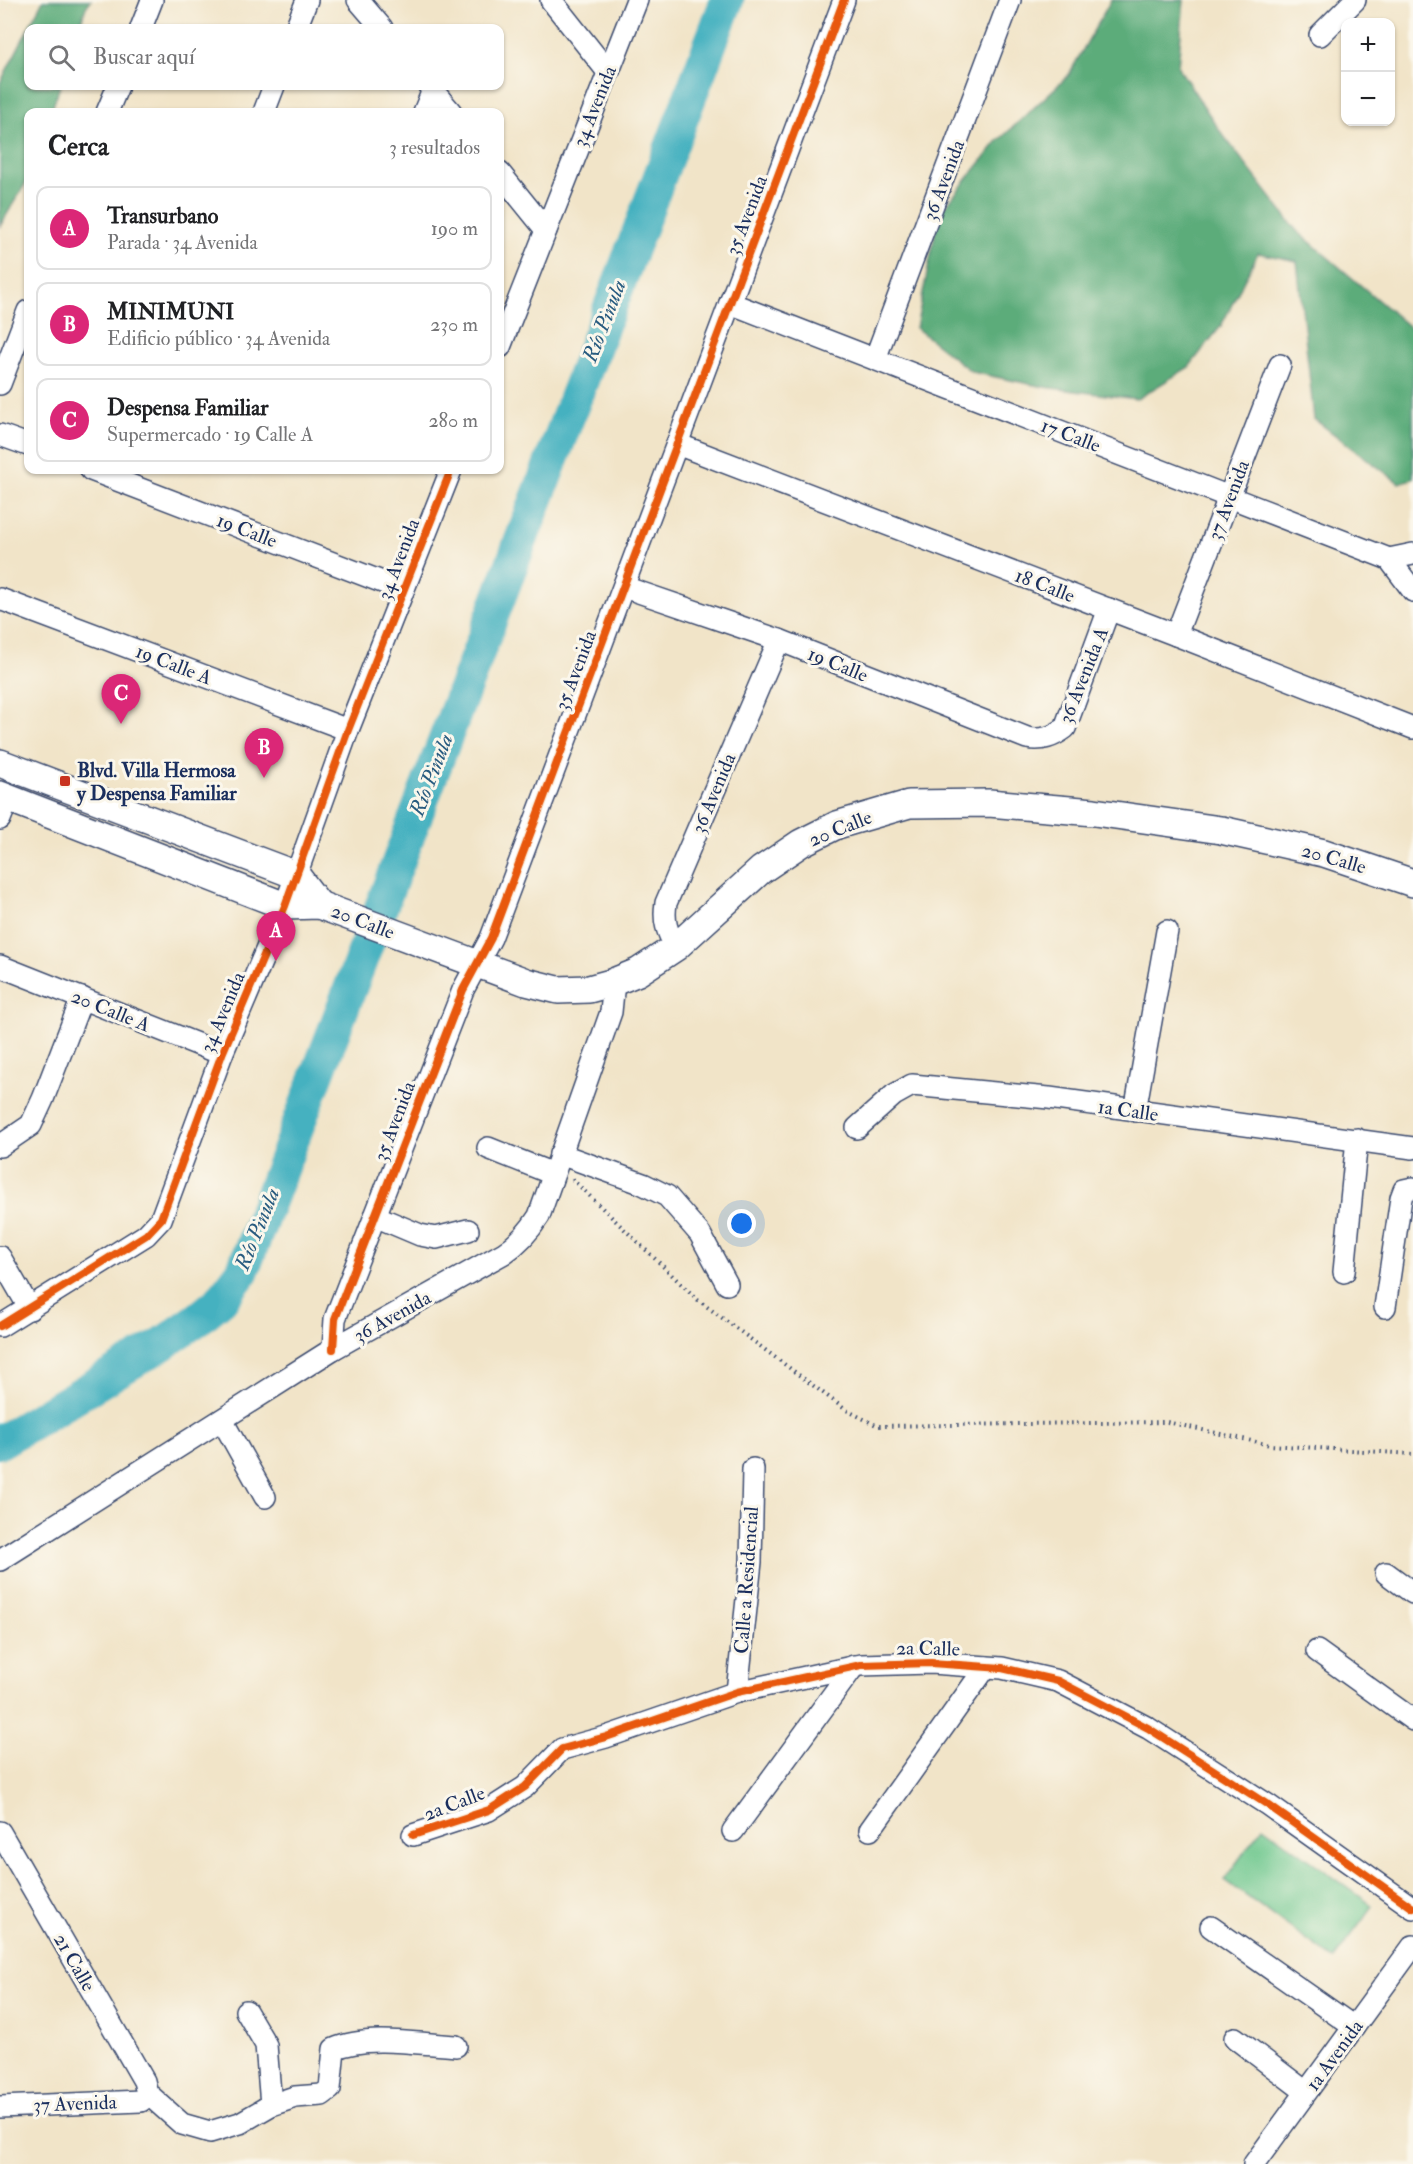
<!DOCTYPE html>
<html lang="es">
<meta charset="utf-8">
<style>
:root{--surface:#fff;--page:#f2f2f2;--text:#202124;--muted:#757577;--line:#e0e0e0;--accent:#db2777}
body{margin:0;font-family:"IM FELL Double Pica",serif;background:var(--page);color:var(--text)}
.controls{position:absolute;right:18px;top:18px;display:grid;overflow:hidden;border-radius:12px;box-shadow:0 2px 4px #0004}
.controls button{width:54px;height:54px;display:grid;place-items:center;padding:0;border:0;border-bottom:2px solid var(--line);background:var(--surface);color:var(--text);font:30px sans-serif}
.you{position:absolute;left:742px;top:1224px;width:21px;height:21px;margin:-15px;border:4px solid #fff;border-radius:50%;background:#1a73e8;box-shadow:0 0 0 9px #1a73e833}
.badge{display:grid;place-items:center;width:39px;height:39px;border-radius:50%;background:var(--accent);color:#fff;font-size:20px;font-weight:700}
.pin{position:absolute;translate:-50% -50px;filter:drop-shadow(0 2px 3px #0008)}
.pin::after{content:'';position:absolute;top:32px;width:21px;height:18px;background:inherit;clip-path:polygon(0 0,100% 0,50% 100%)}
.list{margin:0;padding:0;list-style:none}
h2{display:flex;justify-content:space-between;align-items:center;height:78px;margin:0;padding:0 24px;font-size:26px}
h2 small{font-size:20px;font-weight:400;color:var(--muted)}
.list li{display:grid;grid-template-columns:39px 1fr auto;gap:18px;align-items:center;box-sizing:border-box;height:84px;margin:0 12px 12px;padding:0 12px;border:2px solid var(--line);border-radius:12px}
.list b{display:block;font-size:22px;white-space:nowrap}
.list p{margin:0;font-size:20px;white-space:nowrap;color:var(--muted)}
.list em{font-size:20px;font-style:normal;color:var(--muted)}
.icon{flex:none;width:33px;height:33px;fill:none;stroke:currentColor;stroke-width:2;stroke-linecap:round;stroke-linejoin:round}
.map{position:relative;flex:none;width:1413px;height:2164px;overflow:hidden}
.search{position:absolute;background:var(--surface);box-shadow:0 2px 4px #0004;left:24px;top:24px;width:480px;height:66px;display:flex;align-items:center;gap:15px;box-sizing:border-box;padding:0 21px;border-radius:12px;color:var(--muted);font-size:22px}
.panel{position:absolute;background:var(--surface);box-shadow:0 2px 4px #0004;left:24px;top:108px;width:480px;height:366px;border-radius:12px}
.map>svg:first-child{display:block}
.green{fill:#6fc88f;stroke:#457c76;stroke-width:1.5}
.forest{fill:#5bac7a;stroke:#3b6e6c;stroke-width:1.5}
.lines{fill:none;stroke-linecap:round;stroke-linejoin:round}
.river{stroke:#44b1c0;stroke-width:34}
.minor-casing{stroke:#3b4a6e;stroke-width:24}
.major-casing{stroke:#3b4a6e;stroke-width:30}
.path{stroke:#3b4a6e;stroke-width:4;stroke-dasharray:1.5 4.5;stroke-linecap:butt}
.minor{stroke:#fff;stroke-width:21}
.major{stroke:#fff;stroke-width:27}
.cycleway-casing{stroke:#fbf7ec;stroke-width:11}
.cycleway{stroke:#e8590c;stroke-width:8}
.poi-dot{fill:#c8321e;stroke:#fbf7ec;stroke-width:2}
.labels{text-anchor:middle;stroke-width:6;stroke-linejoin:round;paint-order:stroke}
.street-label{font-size:20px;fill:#1b2f5e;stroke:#fbf7ec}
.poi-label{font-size:20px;font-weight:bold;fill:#1b2f5e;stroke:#fbf7ec;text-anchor:start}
.water-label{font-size:21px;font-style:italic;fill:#295c80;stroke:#fbf7ec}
</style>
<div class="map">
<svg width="1413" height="2164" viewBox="0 0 1413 2164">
<rect width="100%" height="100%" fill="#fbf7ec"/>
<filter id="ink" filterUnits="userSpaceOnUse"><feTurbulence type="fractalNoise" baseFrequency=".0167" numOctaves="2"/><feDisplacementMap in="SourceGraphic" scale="12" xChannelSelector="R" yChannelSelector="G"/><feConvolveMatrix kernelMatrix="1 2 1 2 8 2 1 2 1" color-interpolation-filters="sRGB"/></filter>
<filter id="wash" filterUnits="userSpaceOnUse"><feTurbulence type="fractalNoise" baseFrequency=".008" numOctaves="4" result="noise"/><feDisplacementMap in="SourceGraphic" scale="24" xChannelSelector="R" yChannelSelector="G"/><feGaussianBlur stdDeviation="1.35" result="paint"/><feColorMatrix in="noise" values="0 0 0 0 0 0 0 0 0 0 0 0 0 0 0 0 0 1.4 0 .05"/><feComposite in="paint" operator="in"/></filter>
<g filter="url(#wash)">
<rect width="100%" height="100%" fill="#f1e4c8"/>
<polygon class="green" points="1263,1826 1373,1906 1334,1959 1224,1880"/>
<g class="forest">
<polygon points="43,0 91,0 86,7 79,28 28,28 28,86 60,86 51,112 28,112 28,179 0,226 0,83"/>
<polygon points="1111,0 1184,0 1178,67 1220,131 1296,230 1413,330 1413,479 1399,483 1314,419 1297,261 1258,253 1221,326 1189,367 1137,399 1044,387 972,372 916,328 939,214 997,142 1068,76"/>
</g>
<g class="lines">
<polyline class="river" points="0,1442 161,1345 198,1319 221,1300 242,1272 727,0"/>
</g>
</g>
<g filter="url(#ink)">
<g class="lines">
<g class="minor-casing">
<g id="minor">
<polyline points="358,0 382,28"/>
<polyline points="551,0 608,72"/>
<polyline points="141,28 152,0"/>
<polyline points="296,28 307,0"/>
<polyline points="1320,35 1355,0"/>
<polyline points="429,86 451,112"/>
<polyline points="107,112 118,86"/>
<polyline points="264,112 274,86"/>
<polyline points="424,112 433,90"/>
<polyline points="500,173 546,230"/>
<polyline points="730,303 1389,559 1413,554"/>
<polyline points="500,347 637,0"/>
<polyline points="875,359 1010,0"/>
<polyline points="0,384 28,311"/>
<polyline points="0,435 28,445"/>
<polyline points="677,444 1176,635 1413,728"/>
<polyline points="91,470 403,590"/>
<polyline points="1389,559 1413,591"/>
<path d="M624,587L779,640L1027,738C1042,741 1053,737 1065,728L1109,609"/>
<polyline points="0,599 348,730"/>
<polyline points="1176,635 1280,365"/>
<polyline points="0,819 8,799"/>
<path d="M676,947C667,932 663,921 666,903L779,640"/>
<polyline points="0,966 222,1054"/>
<polyline points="1135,1111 1167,931"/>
<polyline points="857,1128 894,1095 912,1085 1049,1098 1413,1148"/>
<polyline points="0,1146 31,1125 43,1099 82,998"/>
<polyline points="488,1148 553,1174"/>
<polyline points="560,1154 643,1184 667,1196 700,1234 727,1284"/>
<polyline points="375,1216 420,1235 436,1238 468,1230"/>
<polyline points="0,1257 30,1309"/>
<polyline points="1344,1272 1357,1139"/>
<polyline points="1385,1307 1401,1198 1404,1190 1413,1188"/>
<polyline points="0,1326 146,1235 161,1219 222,1054 285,906 348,730 451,470"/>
<polyline points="333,1349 335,1319 463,990 491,938 844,0"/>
<polyline points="222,1420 265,1497"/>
<path d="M0,1560L333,1349L504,1253C519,1243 529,1232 539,1216L611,1012L613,992L611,983"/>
<polyline points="1386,1573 1413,1593"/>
<polyline points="1317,1651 1413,1720"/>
<polyline points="737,1692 751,1562 753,1469"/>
<polyline points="870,1830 986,1667"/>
<polyline points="733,1831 854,1666"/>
<polyline points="0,1832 144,2081 147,2093"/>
<polyline points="413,1835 489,1810 525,1787 562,1749 606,1737 737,1692 861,1665 931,1663 1002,1668 1058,1681 1148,1728 1268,1805 1413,1908"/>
<polyline points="1211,1927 1354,2027"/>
<polyline points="246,2011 266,2045 271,2105"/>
<polyline points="1235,2038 1306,2092"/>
<path d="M147,2093L182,2124L210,2132L240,2123L271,2105L295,2097L322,2095L330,2089L334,2049C367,2034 420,2044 456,2046"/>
<polyline points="0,2107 141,2101 147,2093"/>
<polyline points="1254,2164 1413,1946"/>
</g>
</g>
<g class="major-casing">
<g id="major">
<polyline points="0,763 296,875 319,905"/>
<polyline points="0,795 285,906 319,905 526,982 558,990 589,989 611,983 638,972 676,947 761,870 801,843 837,825 909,804 989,803 1094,812 1221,830 1324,853 1413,883"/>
</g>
</g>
<polyline class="path" points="572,1179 698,1300 846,1410 878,1426 1167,1422 1270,1445 1413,1454"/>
<use href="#minor" class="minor"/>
<use href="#major" class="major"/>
<g class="cycleway-casing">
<g id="cycleway">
<polyline points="0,1326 146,1235 161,1219 222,1054 285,906 348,730 451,470"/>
<polyline points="333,1349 335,1319 463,990 491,938 844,0"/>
<polyline points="413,1835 489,1810 525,1787 562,1749 606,1737 737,1692 861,1665 931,1663 1002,1668 1058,1681 1148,1728 1268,1805 1413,1908"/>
</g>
</g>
<use href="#cycleway" class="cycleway"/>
</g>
</g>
<rect class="poi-dot" x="59" y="775" width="12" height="12" rx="3"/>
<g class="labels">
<g class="street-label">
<text transform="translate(594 106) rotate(-68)" y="7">34 Avenida</text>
<text transform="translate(943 180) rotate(-69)" y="7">36 Avenida</text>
<text transform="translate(746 215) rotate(-69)" y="7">35 Avenida</text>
<text transform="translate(1071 435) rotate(21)" y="7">17 Calle</text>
<text transform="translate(1228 500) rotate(-69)" y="7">37 Avenida</text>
<text transform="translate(247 530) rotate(21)" y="7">19 Calle</text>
<text transform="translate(398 559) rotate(-69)" y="7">34 Avenida</text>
<text transform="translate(1045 585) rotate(21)" y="7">18 Calle</text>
<text transform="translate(174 664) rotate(21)" y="7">19 Calle A</text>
<text transform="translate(838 664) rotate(22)" y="7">19 Calle</text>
<text transform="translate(575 670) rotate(-69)" y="7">35 Avenida</text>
<text transform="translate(1083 675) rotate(-68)" y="7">36 Avenida A</text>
<text transform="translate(713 793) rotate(-67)" y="7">36 Avenida</text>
<text transform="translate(840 828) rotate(-22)" y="7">20 Calle</text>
<text transform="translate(1334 858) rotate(16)" y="7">20 Calle</text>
<text transform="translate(363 921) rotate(21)" y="7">20 Calle</text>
<text transform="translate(111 1010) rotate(22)" y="7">20 Calle A</text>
<text transform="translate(222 1012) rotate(-67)" y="7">34 Avenida</text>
<text transform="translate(1128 1110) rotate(8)" y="7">1a Calle</text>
<text transform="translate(394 1121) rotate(-69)" y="7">35 Avenida</text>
<text transform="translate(392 1316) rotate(-29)" y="7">36 Avenida</text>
<text transform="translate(746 1580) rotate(-86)" y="7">Calle a Residencial</text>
<text transform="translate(928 1648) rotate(1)" y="7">2a Calle</text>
<text transform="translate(454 1803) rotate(-21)" y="7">2a Calle</text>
<text transform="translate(75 1962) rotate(60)" y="7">21 Calle</text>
<text transform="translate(1334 2055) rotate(-54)" y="7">1a Avenida</text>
<text transform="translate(75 2103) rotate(-2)" y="7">37 Avenida</text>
</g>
<g class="poi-label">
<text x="77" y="777">Blvd. Villa Hermosa<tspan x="77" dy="23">y Despensa Familiar</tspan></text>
</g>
<g class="water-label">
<text transform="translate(604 321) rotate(-69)" y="7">Río Pinula</text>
<text transform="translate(431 775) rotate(-69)" y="7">Río Pinula</text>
<text transform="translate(257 1229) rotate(-68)" y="7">Río Pinula</text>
</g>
</g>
</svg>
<div class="controls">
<button>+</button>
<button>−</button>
</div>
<div class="you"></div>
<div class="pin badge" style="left:276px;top:961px">A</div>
<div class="pin badge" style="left:264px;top:778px">B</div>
<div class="pin badge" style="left:121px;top:724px">C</div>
<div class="search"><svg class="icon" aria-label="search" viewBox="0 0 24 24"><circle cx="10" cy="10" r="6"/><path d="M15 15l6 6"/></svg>Buscar aquí</div>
<section class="panel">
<h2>Cerca<small>3 resultados</small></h2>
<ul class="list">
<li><span class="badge">A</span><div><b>Transurbano</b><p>Parada · 34 Avenida</p></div><em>190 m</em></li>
<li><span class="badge">B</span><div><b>MINIMUNI</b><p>Edificio público · 34 Avenida</p></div><em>230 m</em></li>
<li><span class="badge">C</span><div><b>Despensa Familiar</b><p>Supermercado · 19 Calle A</p></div><em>280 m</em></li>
</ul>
</section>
</div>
